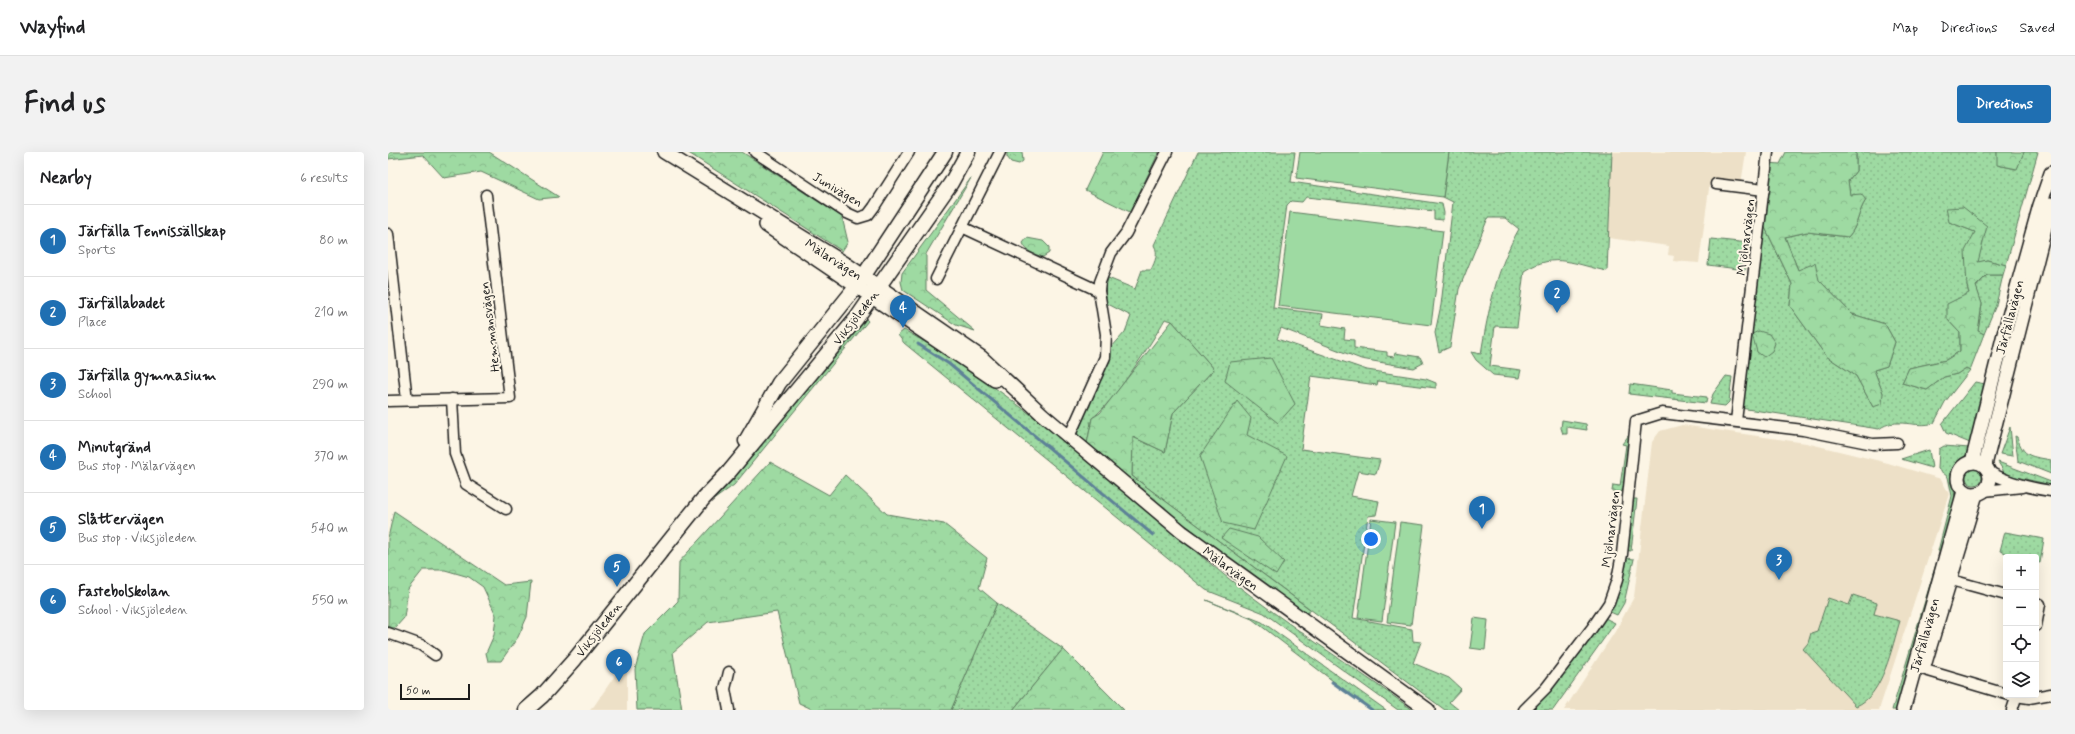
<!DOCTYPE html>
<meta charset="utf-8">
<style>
:root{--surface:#fff;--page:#f2f2f2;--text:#202124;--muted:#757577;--line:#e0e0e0;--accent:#1f6fb2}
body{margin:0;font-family:Mynerve,sans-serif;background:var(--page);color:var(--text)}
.controls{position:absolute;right:12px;bottom:12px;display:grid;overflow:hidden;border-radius:4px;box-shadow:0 4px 16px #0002}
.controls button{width:36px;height:36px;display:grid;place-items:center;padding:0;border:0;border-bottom:1px solid var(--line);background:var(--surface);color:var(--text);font:20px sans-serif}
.scale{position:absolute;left:12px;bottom:10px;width:70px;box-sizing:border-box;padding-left:4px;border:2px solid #1c1c1c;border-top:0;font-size:11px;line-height:14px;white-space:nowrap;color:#1c1c1c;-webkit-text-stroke:3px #fcf5e5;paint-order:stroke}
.you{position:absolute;left:983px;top:387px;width:14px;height:14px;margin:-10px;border:3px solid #fff;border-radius:50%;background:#1a73e8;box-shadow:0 0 0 6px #1a73e833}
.badge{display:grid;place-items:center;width:26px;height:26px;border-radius:50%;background:var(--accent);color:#fff;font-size:13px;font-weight:700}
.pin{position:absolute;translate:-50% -33px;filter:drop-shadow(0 1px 2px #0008)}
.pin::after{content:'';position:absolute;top:21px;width:14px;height:12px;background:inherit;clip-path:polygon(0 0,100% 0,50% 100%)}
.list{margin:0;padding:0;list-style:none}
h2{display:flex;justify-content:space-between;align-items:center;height:52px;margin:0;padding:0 16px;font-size:17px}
h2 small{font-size:13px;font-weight:400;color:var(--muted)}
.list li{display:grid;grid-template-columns:26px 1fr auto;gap:12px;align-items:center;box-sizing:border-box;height:72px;padding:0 16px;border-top:1px solid var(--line)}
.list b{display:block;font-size:15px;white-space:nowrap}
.list p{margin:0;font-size:13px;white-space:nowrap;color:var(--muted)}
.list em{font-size:13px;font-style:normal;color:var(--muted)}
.icon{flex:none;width:22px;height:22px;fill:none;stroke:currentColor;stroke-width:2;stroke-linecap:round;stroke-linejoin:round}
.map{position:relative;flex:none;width:1663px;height:558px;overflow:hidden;border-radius:4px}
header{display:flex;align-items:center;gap:24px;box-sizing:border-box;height:56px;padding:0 20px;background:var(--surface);border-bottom:1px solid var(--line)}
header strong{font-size:19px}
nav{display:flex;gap:22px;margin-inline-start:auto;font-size:14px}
.intro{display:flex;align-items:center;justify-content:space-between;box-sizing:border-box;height:96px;padding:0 24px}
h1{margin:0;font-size:28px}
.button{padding:10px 18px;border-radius:4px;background:var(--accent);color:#fff;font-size:14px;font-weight:700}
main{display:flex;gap:24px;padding:0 24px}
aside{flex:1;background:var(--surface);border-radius:4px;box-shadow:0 4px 16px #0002}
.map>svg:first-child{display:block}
.built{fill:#ede0c7}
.grass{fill:url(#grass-dots);stroke:#5d7b5f}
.forest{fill:url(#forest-crowns);stroke:#5d7b5f}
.pitch{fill:#9edaa2;stroke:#5d7b5f}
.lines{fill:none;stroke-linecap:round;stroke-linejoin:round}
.stream{stroke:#5d8197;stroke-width:3}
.minor-casing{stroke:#1c1c1c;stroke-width:13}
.tertiary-casing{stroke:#1c1c1c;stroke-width:16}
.secondary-casing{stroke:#1c1c1c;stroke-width:17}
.minor{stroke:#fcf5e5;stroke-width:10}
.tertiary{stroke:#fcf5e5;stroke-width:13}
.secondary{stroke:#fcf5e5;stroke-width:14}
.labels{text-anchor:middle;stroke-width:4;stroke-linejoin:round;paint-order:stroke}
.street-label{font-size:13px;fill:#1c1c1c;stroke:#fcf5e5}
</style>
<header>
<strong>Wayfind</strong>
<nav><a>Map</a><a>Directions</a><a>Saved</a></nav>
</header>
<div class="intro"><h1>Find us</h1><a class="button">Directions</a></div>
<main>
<aside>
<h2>Nearby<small>6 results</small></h2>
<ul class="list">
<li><span class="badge">1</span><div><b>Järfälla Tennissällskap</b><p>Sports</p></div><em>80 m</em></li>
<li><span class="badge">2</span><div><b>Järfällabadet</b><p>Place</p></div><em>210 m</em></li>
<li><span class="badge">3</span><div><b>Järfälla gymnasium</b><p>School</p></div><em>290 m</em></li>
<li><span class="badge">4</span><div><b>Minutgränd</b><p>Bus stop · Mälarvägen</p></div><em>370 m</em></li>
<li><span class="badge">5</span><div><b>Slåttervägen</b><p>Bus stop · Viksjöleden</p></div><em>540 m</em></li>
<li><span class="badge">6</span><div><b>Fastebolskolan</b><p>School · Viksjöleden</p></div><em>550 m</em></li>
</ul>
</aside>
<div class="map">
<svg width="1663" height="558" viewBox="0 0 1663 558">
<defs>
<pattern id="grass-dots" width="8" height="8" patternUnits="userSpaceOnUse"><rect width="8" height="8" fill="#9edaa2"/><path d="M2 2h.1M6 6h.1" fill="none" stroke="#88ba8b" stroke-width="1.8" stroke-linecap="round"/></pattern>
<pattern id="forest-crowns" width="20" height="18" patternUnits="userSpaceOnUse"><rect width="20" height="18" fill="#9edaa2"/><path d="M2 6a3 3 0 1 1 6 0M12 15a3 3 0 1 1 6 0" fill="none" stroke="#88ba8b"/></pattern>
</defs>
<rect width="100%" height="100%" fill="#fcf5e5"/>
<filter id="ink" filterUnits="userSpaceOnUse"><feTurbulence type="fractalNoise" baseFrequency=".025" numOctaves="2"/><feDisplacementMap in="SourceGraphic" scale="8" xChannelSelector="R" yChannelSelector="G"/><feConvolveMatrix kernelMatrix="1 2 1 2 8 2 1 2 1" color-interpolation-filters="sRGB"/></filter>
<g filter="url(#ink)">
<g class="built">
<polygon points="1224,0 1358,0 1353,32 1322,29 1311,111 1285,109 1286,104 1280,103 1281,94 1220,86"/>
<polygon points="1294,273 1418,291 1500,311 1553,327 1561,342 1491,558 1176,558 1228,478 1246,445 1264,290 1272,279"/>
<polygon points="239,506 239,558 202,558 206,554"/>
</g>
<g class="grass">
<path d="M810,0H907L903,30L1054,52L1056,61L1055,68L1046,67V59L918,45L914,50L903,49L899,53L885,156L935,162L933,173L957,177L956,187L966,188V196L999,200V204L1006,205L1007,201L1032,205L1035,211L1026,216L973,207L893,176L889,187L979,218L1038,227L1048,231V236L990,229L989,233L923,224L913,297L992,308L988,322L970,319L963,344L991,349L988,363L980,364L965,466L1024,477L1025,489L1033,490L1025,511L1061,526L1073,537L1061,550L1071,558H1057L744,324L745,285L777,300L785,261L826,217L784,169L777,167C765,189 723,254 704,266L699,292L688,281L720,211L723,196L737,180L743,164L718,151L717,140L720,126L747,137L754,118H763C767,109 771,102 766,93Z"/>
<path d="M1061,0H1224L1219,119C1187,113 1168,99 1136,119L1129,175L1107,174L1102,214L1133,218L1131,226L1105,223L1088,208L1083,200L1093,202C1100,159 1109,115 1131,77L1117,66H1100L1071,137L1062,195L1051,200L1047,181L1053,153L1065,50L1055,45Z"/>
<path d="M1468,0H1609L1610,13L1628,17L1636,0H1650L1618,113L1599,108L1589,111L1598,74L1561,70L1587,80L1579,134L1581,142L1559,167L1572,181V199L1558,208L1521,216L1514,231L1539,238L1556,225L1569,222L1578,216L1582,218L1557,250L1546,271C1528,277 1508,264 1491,277L1352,256L1374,69L1404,132L1402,154L1438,204L1468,224L1485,255L1495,241L1486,218L1499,214L1507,190L1497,172L1464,162L1431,128L1410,118L1397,85L1419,80L1460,85C1471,73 1469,61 1478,48L1462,44L1460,29L1468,19Z"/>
<polygon points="1323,87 1361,91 1357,118 1320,113"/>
<polygon points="1599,123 1615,123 1608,153 1596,182 1590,179 1594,152 1588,135"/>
<polygon points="475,164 480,169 346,333 324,349 471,165"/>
<path d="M516,178C635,243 735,342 840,426C899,473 964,514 1025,558H1010L876,461L818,438L516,191L510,183Z"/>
<polygon points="1338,224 1344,225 1341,250 1337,254 1322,252 1325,242"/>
<polygon points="1587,230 1597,232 1587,270 1584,297 1566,315 1563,324 1568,349 1555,401 1550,399 1564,344 1560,325 1550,317 1551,297 1556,294 1581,296 1582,291 1558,281 1554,272"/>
<polygon points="1242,232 1284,238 1284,241 1319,245 1318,251 1241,242"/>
<polygon points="1174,268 1198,272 1199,278 1179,275 1179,282 1175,282 1173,276"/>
<polygon points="1622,275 1625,304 1612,302"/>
<polygon points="1244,279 1237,335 1233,340 1224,339 1225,333 1232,334 1238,293 1234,292"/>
<path d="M1627,284L1629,285C1636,306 1643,304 1663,308V322L1630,309Z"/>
<polygon points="1541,298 1544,316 1513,307"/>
<polygon points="1610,310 1663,330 1663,333 1615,322 1615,318"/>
<circle cx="1586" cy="325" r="8"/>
<polygon points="1243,347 1249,347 1243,399 1237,398"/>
<polygon points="1617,380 1656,387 1652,411 1648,410 1648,405 1631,405 1612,399"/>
<polygon points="1239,406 1246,407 1236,451 1229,463 1220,459 1230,441"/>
<path d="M1465,443L1489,451L1486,462L1512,469C1504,494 1495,544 1468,554L1415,497L1420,491L1423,481L1429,479L1440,446L1461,453Z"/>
<polygon points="818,448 874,470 998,558 983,558 864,467"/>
<polygon points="609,451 675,497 625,558 563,558"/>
<polygon points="1217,466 1227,471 1165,558 1145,558"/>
</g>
<g class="forest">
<polygon points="0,0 101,0 171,45 151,47 93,20 56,26 35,3 0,7"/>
<polygon points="299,0 354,0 454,65 460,90 454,99"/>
<polygon points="619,0 634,0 635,9 631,12 623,10 619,5"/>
<polygon points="715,0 771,0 742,60 697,38"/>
<path d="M1398,0H1468V19L1460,29L1462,43L1473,42L1478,48C1469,61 1471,73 1460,85L1419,80L1397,85L1410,118L1427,111L1431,128L1464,162L1497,172L1507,190L1499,214L1486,218L1495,241L1494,252L1485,255L1468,224L1438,204L1402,154L1404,132L1374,69L1381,11L1392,12Z"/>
<polygon points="1609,0 1636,0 1629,17 1609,13"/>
<polygon points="583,26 538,102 538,138 587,179 568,173 515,138 513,130 514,121"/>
<polygon points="1575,55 1599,74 1590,110 1599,108 1618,113 1615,123 1599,123 1588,134 1594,152 1590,179 1596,182 1582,218 1578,216 1569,222 1556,225 1539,238 1514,231 1521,216 1558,208 1572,199 1572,181 1559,167 1559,152 1581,141 1579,134 1577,99 1587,80 1561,70 1558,56"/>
<path d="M639,86L655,89L661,95V101L655,105C646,102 638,100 635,91Z"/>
<polygon points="784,169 826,217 785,261 777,300 745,285 744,324 923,458 918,462 901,453 743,331 699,292 704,266 712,261"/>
<polygon points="1371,179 1381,182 1387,191 1384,199 1376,205 1369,200 1364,182"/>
<polygon points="883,206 907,252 890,271 837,229 842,210"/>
<polygon points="849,249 863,266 859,283 899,304 866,378 835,371 812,304"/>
<polygon points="382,310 441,343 457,323 499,362 556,372 599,406 591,436 609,451 563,558 426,558 411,551 389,460 320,470 285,500 294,558 249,558 247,517 257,482 290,449 291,410"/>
<polygon points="6,359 116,433 143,430 139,465 130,485 113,509 100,509 98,501 106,483 108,463 95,435 81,425 57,418 35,418 20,437 16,466 7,476 0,475 0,386"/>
<polygon points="841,377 870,385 896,410 888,423 833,386"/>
<polygon points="1549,409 1555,410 1513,558 1504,558"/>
<polygon points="675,497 736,558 625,558"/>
</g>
<g class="pitch">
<polygon points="912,0 1061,0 1055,45 908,26"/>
<polygon points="902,60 1055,79 1043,173 890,154"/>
<polygon points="983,367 1007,370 994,469 970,466"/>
<polygon points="1012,370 1036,373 1023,473 999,470"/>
<polygon points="1086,466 1100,468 1097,498 1082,496"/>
</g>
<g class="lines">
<g class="stream">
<polyline points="530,192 561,212 765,383"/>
<polyline points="944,530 984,558"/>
</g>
<g class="minor-casing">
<g id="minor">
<polyline points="367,0 459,61 470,66 480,63 486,55 521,0"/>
<polyline points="1328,32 1376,38"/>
<polyline points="574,75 711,139"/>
<polyline points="0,82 19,248"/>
<polyline points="548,127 612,0"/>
<polyline points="64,247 67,302 78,332 118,357"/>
<polyline points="0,249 122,246 98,43"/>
<polyline points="1348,269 1380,0"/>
<polyline points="681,285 717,205 718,182 711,139 712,130 723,101 738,81 779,0"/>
<path d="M1601,320C1621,331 1641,336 1663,339"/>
<polyline points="1596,339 1634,335"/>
<polyline points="1556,426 1618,443"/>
<polyline points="1648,474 1652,452"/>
<polyline points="0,481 33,493 47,503"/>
<polyline points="1527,515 1618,542"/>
<polyline points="341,520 337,537 341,558"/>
<polyline points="1621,543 1641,546 1663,542"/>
<polyline points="1136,558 1158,536 1204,476 1221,451 1229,428 1234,402 1248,269 1274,261 1415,278 1485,292 1509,291"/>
<polyline points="1624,558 1629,543"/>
</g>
</g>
<g class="tertiary-casing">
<g id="tertiary">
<polyline points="276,0 458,112 593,205 655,263 794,380 1040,558"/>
<polyline points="378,73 607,228"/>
<circle cx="1586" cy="326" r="16"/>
<polyline points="1584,310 1616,182 1652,53 1663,21"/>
<polyline points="1597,313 1663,52"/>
<polyline points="1536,514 1588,342"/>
<polyline points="1515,558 1576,339"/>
</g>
</g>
<g class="secondary-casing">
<g id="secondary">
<polyline points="358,289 391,231 469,134 557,0"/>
<polyline points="138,558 154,544 187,507 315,347 341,320 468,167 563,31 580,0"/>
</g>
</g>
<use href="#minor" class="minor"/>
<use href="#tertiary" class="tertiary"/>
<use href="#secondary" class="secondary"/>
</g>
</g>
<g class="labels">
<g class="street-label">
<text transform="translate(450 37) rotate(31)" y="5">Junivägen</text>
<text transform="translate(1357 85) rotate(-83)" y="5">Mjölnarvägen</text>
<text transform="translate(446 107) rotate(33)" y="5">Mälarvägen</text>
<text transform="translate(467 165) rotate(-52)" y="5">Viksjöleden</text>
<text transform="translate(1621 165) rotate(-75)" y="5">Järfällavägen</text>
<text transform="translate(101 175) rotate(-97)" y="5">Hemmansvägen</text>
<text transform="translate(1222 377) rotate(-83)" y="5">Mjölnarvägen</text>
<text transform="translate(843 416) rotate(36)" y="5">Mälarvägen</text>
<text transform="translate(210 477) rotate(-52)" y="5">Viksjöleden</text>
<text transform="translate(1536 483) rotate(-74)" y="5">Järfällavägen</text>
</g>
</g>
</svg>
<div class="controls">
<button>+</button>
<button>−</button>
<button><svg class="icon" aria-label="locate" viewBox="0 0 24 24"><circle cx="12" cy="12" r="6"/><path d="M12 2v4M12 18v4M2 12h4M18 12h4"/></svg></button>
<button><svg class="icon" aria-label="layers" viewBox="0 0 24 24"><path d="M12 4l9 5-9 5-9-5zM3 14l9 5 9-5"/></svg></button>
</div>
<div class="scale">50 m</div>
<div class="you"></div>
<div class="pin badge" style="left:1094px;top:377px">1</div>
<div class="pin badge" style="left:1169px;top:161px">2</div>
<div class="pin badge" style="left:1391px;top:428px">3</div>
<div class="pin badge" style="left:515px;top:176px">4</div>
<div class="pin badge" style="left:229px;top:435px">5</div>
<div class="pin badge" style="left:231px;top:530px">6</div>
</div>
</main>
